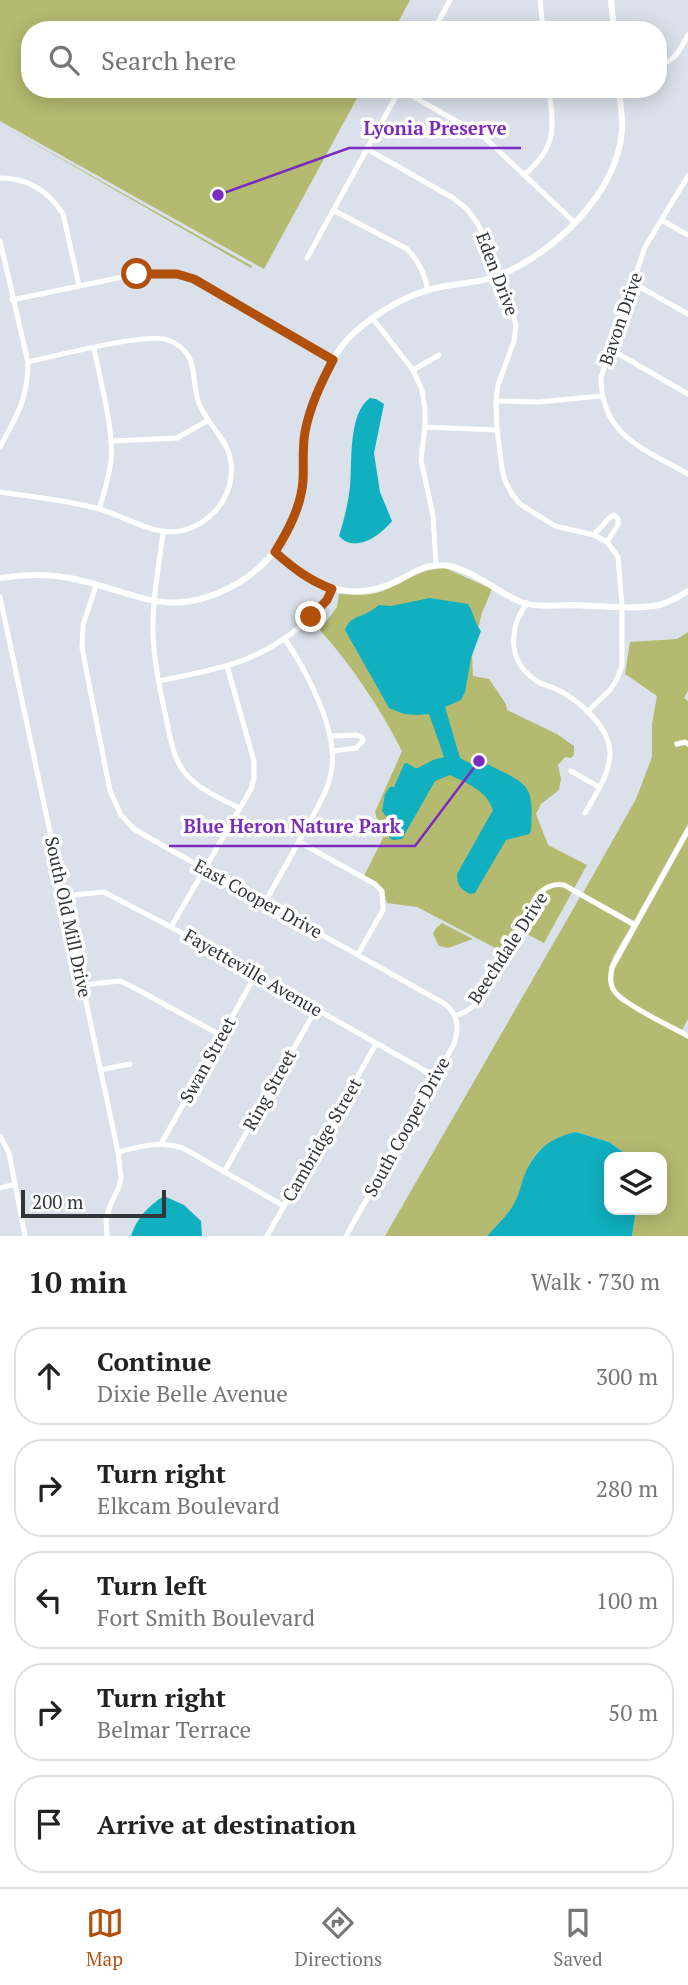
<!DOCTYPE html>
<meta charset="utf-8">
<style>
:root{--surface:#fff;--page:#f6f6f6;--text:#222;--muted:#767676;--line:#e0e0e0;--accent:#b1500b}
body{margin:0;font-family:"PT Serif",serif;background:var(--page);color:var(--text)}
.controls{position:absolute;right:21px;bottom:21px;display:grid;overflow:hidden;border-radius:14px;box-shadow:0 4px 18px #0003}
.controls button{width:63px;height:63px;display:grid;place-items:center;padding:0;border:0;border-bottom:2px solid var(--line);background:var(--surface);color:var(--text);font:35px sans-serif}
.scale{position:absolute;left:21px;bottom:18px;width:145px;box-sizing:border-box;padding-left:7px;border:4px solid #323539;border-top:0;font-size:19px;line-height:24px;white-space:nowrap;color:#323539;-webkit-text-stroke:5px #fff;paint-order:stroke}
.stop{position:absolute;width:21px;height:21px;margin:-16px;border:5px solid #b1500b;border-radius:50%;background:#fff}
.stop.end{background:#b1500b;border-color:#fff;box-shadow:0 2px 7px #0008}
.list{margin:0;padding:0;list-style:none}
h2{display:flex;justify-content:space-between;align-items:center;height:91px;margin:0;padding:0 28px;font-size:30px}
h2 small{font-size:23px;font-weight:400;color:var(--muted)}
.list li{display:grid;grid-template-columns:46px 1fr auto;gap:21px;align-items:center;box-sizing:border-box;height:98px;margin:0 14px 14px;padding:0 14px;border:2px solid var(--line);border-radius:28px}
.list b{display:block;font-size:26px;white-space:nowrap}
.list p{margin:0;font-size:23px;white-space:nowrap;color:var(--muted)}
.list em{font-size:23px;font-style:normal;color:var(--muted)}
.icon{flex:none;width:38px;height:38px;fill:none;stroke:currentColor;stroke-width:2;stroke-linecap:round;stroke-linejoin:round}
.map{position:relative;flex:none;width:688px;height:1236px;overflow:hidden}
.search{position:absolute;background:var(--surface);box-shadow:0 4px 18px #0003;left:21px;right:21px;top:21px;height:77px;display:flex;align-items:center;gap:18px;box-sizing:border-box;padding:0 24px;border-radius:28px;color:var(--muted);font-size:26px}
.sheet{height:651px;background:var(--surface)}
nav{display:flex;justify-content:space-around;align-items:center;box-sizing:border-box;height:98px;border-top:2px solid var(--line);background:var(--surface);font-size:19px;color:var(--muted)}
nav a{display:grid;justify-items:center;gap:4px}
nav .on{color:var(--accent)}
.map>svg:first-child{display:block}
.green{fill:#b4bb70}
.water{fill:#10b0c1}
.lines{fill:none;stroke-linecap:round;stroke-linejoin:round}
.minor{stroke:#fff;stroke-width:5}
.tertiary{stroke:#fff;stroke-width:6}
.route{stroke:#b1500b;stroke-width:9}
.labels{text-anchor:middle;stroke-width:7;stroke-linejoin:round;paint-order:stroke}
.street-label{font-size:18px;fill:#323539;stroke:#fff}
.leader{fill:none;stroke:#7b2cbf;stroke-width:2.5}
.callout-dot{fill:#7b2cbf;stroke:#fff;stroke-width:2.5}
.callout-label{font-size:19px;text-anchor:middle;font-weight:bold;fill:#7b2cbf;stroke:#fff;stroke-width:7;stroke-linejoin:round;paint-order:stroke}
</style>
<div class="map">
<svg width="688" height="1236" viewBox="0 0 688 1236">
<rect width="100%" height="100%" fill="#dbe1eb"/>
<g class="green">
<polygon points="0,0 410,0 394,30 30,30 30,89 362,89 264,269 0,121"/>
<polygon points="0,124 252,266 251,268"/>
<path d="M445,568L492,589L482,613L472,653L473,676L489,679L506,704L507,710L557,734L574,746V755L571,758L565,757L558,765L561,779L559,790L541,804L536,814L548,845L587,865L544,943L517,929L503,952L417,907L387,903L383,890L363,878L383,838L375,812L402,751C380,708 352,666 320,630L337,607L339,594C353,595 370,596 383,591C408,581 415,570 445,568Z"/>
<polygon points="688,632 688,691 684,698 688,701 688,741 684,740 674,742 675,747 685,745 688,747 688,824 634,921 583,893 636,799 652,757 652,724 657,696 625,674 630,642 677,639"/>
<path d="M688,836V1019L682,1030C668,1022 624,1002 616,989C612,982 613,976 615,968Z"/>
<path d="M580,897L631,926C618,950 594,977 620,1001L688,1039V1236H632L636,1210H662V1157H630L609,1142L576,1132C565,1137 550,1141 541,1149C527,1161 524,1181 517,1198C511,1213 498,1224 487,1236H385Z"/>
<polygon points="442,923 473,939 448,948 439,946 433,934 436,928"/>
</g>
<g class="water">
<path d="M370,398L376,399L384,404L374,453L380,492L392,521C381,535 355,554 339,536C344,520 348,504 350,487C352,463 348,413 370,398Z"/>
<path d="M430,598L468,604C474,613 474,622 481,631L471,658L465,692L461,700L445,707L460,758L479,768H482L485,763C528,785 534,781 531,831L529,834L506,840L475,893L470,894C460,889 457,885 457,874L493,810C486,790 468,784 450,775L435,781L402,839L393,840L385,835L388,819L382,811L385,794L390,787H394L404,764L407,763L415,768H418L433,760L444,757L429,714L418,715L404,714L389,708L345,630C350,617 358,618 369,612C373,610 376,607 379,605L391,606Z"/>
<path d="M576,1132L609,1142L630,1157H609V1210H636L632,1236H487C497,1225 508,1215 515,1202C519,1194 521,1185 524,1176C535,1150 549,1138 576,1132Z"/>
<path d="M164,1196L184,1205L201,1221L202,1236H131C136,1219 149,1205 164,1196Z"/>
</g>
<g class="lines">
<g class="minor">
<polyline points="540,0 543,30"/>
<polyline points="434,30 450,0"/>
<path d="M658,65C674,63 681,48 688,35"/>
<polyline points="400,89 484,137 575,223"/>
<polyline points="367,149 453,198 466,208 478,224 505,287 516,325 514,341 498,385 496,401 497,430 502,468 505,481 512,494 520,504 555,526 594,535 607,542 618,557 622,606 622,665 617,679 610,690 587,712"/>
<path d="M524,175C557,147 554,129 549,89"/>
<path d="M688,176L645,247L601,377C601,436 643,448 688,474"/>
<path d="M0,178C28,178 48,190 63,214L79,285"/>
<path d="M333,210L407,249C419,261 424,273 428,290"/>
<polyline points="663,221 688,235"/>
<path d="M0,241L28,362C28,399 17,415 0,447"/>
<polyline points="307,258 400,89"/>
<polyline points="633,283 688,314"/>
<polyline points="12,300 137,274 177,274 194,279 222,294 333,360"/>
<polyline points="373,319 413,370 422,390 425,410 425,427 421,460 433,516 436,565"/>
<path d="M94,348C100,380 114,430 111,461C109,478 104,493 99,509"/>
<polyline points="610,349 688,394"/>
<polyline points="413,370 439,355"/>
<polyline points="496,401 539,402 601,396"/>
<polyline points="425,427 497,430"/>
<polyline points="112,441 177,438 207,421"/>
<path d="M0,492C33,497 67,500 99,509C125,516 153,536 180,531C218,524 243,482 226,446C218,432 207,421 200,406C189,380 202,353 168,340C147,332 55,356 28,362"/>
<path d="M163,532C159,565 152,600 153,633C154,662 160,690 166,718C170,737 173,758 185,773C199,790 220,798 239,808"/>
<polyline points="594,535 609,518 614,515 618,519 618,525 607,542"/>
<path d="M96,586L83,625L82,648L110,791L121,815L134,829L146,836L445,1004C459,1016 459,1028 454,1044L346,1236"/>
<polyline points="0,597 118,1152 121,1178 119,1187 111,1203 106,1220 107,1236"/>
<path d="M527,603C509,627 507,660 534,679C541,685 550,686 558,690C580,701 611,728 610,755C609,776 595,795 585,813"/>
<path d="M159,681C215,669 254,665 301,626C314,615 325,604 333,589"/>
<polyline points="331,736 357,735 362,737 363,741 356,748 333,751"/>
<polyline points="677,744 685,742 688,744"/>
<polyline points="571,771 599,787"/>
<path d="M688,830L612,967C611,975 609,981 613,989C620,1003 672,1027 688,1036"/>
<polyline points="299,842 375,884 382,891 383,910 358,954"/>
<polyline points="63,896 104,892 171,927 436,1077"/>
<path d="M265,902C281,874 297,846 312,817C320,803 328,789 331,773C340,733 307,672 285,639"/>
<polyline points="171,927 251,789 254,778 254,761 227,666"/>
<polyline points="83,985 120,981 131,986 222,1036"/>
<path d="M455,1016L465,1012L478,1003L536,897C544,888 552,883 564,885L635,925"/>
<polyline points="100,1070 130,1064"/>
<polyline points="0,1136 9,1153 25,1236"/>
<polyline points="161,1144 255,976"/>
<path d="M118,1152C143,1146 158,1141 183,1148L284,1206"/>
<polyline points="224,1172 316,1009"/>
<polyline points="0,1188 15,1184"/>
<polyline points="267,1236 376,1044"/>
</g>
<g class="tertiary">
<polyline points="611,0 614,30"/>
<path d="M275,552C311,583 347,605 395,582C415,573 425,562 450,566C476,572 497,592 521,602C538,608 556,605 574,605C602,606 632,610 659,605C670,602 679,597 688,591"/>
<path d="M0,578C25,574 54,574 79,580C139,594 169,619 231,587C270,567 299,526 303,482C304,470 302,457 303,445C307,408 327,357 355,332C375,314 403,297 428,290C452,283 478,284 501,275C556,250 616,195 622,131C623,118 620,103 619,89"/>
</g>
</g>
<g class="lines">
<path class="route" d="M137,274H177L194,279L333,360C321,383 310,406 305,432C302,448 304,465 303,481C301,507 288,531 275,552C293,568 310,581 332,589L327,600L311,617"/>
</g>
<g class="labels">
<g class="street-label">
<text transform="translate(497 274) rotate(69)" y="6">Eden Drive</text>
<text transform="translate(621 319) rotate(-71)" y="6">Bavon Drive</text>
<text transform="translate(258 899) rotate(29)" y="6">East Cooper Drive</text>
<text transform="translate(68 917) rotate(78)" y="6">South Old Mill Drive</text>
<text transform="translate(508 948) rotate(-57)" y="6">Beechdale Drive</text>
<text transform="translate(253 973) rotate(30)" y="6">Fayetteville Avenue</text>
<text transform="translate(208 1060) rotate(-61)" y="6">Swan Street</text>
<text transform="translate(270 1090) rotate(-61)" y="6">Ring Street</text>
<text transform="translate(407 1127) rotate(-61)" y="6">South Cooper Drive</text>
<text transform="translate(322 1140) rotate(-60)" y="6">Cambridge Street</text>
</g>
</g>
<path class="leader" d="M218 195L349 148H521M479 761L415 846H169"/>
<g class="callout-dot">
<circle cx="218" cy="195" r="7"/>
<circle cx="479" cy="761" r="7"/>
</g>
<g class="callout-label">
<text x="435" y="135">Lyonia Preserve</text>
<text x="292" y="833">Blue Heron Nature Park</text>
</g>
</svg>
<div class="controls">
<button><svg class="icon" aria-label="layers" viewBox="0 0 24 24"><path d="M12 4l9 5-9 5-9-5zM3 14l9 5 9-5"/></svg></button>
</div>
<div class="scale">200 m</div>
<div class="stop" style="left:137px;top:274px"></div>
<div class="stop end" style="left:311px;top:617px"></div>
<div class="search"><svg class="icon" aria-label="search" viewBox="0 0 24 24"><circle cx="10" cy="10" r="6"/><path d="M15 15l6 6"/></svg>Search here</div>
</div>
<section class="sheet">
<h2>10 min<small>Walk · 730 m</small></h2>
<ul class="list">
<li><svg class="icon" aria-label="ahead" viewBox="0 0 24 24"><path d="M12 20V5M6 11l6-6 6 6"/></svg><div><b>Continue</b><p>Dixie Belle Avenue</p></div><em>300 m</em></li>
<li><svg class="icon" aria-label="right" viewBox="0 0 24 24"><path d="M7 20v-9h11M14 6l5 5-5 5"/></svg><div><b>Turn right</b><p>Elkcam Boulevard</p></div><em>280 m</em></li>
<li><svg class="icon" aria-label="left" viewBox="0 0 24 24"><path d="M17 20v-9H6M10 6l-5 5 5 5"/></svg><div><b>Turn left</b><p>Fort Smith Boulevard</p></div><em>100 m</em></li>
<li><svg class="icon" aria-label="right" viewBox="0 0 24 24"><path d="M7 20v-9h11M14 6l5 5-5 5"/></svg><div><b>Turn right</b><p>Belmar Terrace</p></div><em>50 m</em></li>
<li><svg class="icon" aria-label="arrive" viewBox="0 0 24 24"><path d="M6 21V4h12l-3 4 3 4H6"/></svg><div><b>Arrive at destination</b></div></li>
</ul>
</section>
<nav>
<a class="on"><svg class="icon" aria-label="map" viewBox="0 0 24 24"><path d="M3 6l6-2 6 2 6-2v14l-6 2-6-2-6 2zM9 4v14M15 6v14"/></svg>Map</a>
<a><svg class="icon" aria-label="directions" viewBox="0 0 24 24"><path d="M12 3l9 9-9 9-9-9zM9 14v-3h6M13 9l2 2-2 2"/></svg>Directions</a>
<a><svg class="icon" aria-label="saved" viewBox="0 0 24 24"><path d="M7 4h10v16l-5-4-5 4z"/></svg>Saved</a>
</nav>
